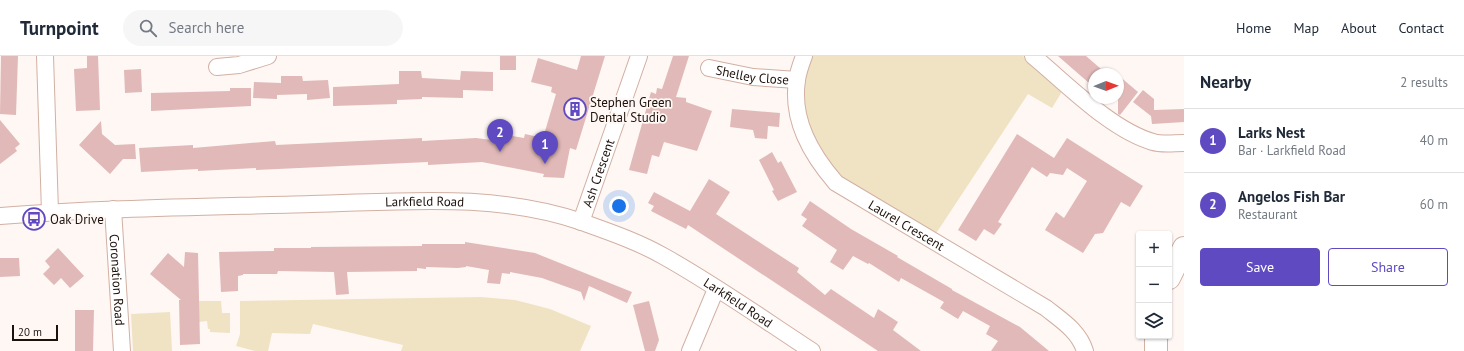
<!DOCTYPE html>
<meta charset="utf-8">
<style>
:root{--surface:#fff;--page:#f6f6f7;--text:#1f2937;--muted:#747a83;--line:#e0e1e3;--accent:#5f4ac2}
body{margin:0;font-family:"PT Sans",sans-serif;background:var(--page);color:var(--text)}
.controls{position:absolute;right:12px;bottom:12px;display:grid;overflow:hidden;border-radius:4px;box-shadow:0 1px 3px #0004}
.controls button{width:36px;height:36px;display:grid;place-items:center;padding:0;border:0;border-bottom:1px solid var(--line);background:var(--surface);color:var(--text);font:20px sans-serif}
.compass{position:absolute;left:1088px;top:12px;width:36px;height:36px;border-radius:50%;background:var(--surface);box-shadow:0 1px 3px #0004;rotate:89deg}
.scale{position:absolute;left:12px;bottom:10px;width:46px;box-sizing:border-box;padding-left:4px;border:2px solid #1d110c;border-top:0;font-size:11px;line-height:14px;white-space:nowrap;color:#1d110c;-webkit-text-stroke:3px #fef7f4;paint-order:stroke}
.you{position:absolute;left:619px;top:150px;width:14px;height:14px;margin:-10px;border:3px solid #fff;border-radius:50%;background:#1a73e8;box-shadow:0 0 0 6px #1a73e833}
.badge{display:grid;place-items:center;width:26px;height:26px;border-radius:50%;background:var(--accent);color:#fff;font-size:13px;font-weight:700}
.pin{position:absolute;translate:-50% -33px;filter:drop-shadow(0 1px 2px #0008)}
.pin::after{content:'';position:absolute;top:21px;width:14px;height:12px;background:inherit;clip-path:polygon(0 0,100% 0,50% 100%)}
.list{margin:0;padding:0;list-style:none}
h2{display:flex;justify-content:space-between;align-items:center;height:52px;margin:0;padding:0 16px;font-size:17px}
h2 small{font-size:13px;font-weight:400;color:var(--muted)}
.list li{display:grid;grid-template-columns:26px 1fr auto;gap:12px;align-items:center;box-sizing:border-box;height:64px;padding:0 16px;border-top:1px solid var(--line)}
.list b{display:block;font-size:15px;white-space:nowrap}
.list p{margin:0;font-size:13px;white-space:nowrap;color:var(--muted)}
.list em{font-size:13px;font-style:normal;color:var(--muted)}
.actions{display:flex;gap:8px;padding:12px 16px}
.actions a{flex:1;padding:9px 0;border:1px solid var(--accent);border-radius:4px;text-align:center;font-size:14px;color:var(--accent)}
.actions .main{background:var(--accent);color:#fff}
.icon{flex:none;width:22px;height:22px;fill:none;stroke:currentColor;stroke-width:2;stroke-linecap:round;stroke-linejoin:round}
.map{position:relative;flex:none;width:1184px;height:295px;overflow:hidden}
header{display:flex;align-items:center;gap:24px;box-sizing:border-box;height:56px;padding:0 20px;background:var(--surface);border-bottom:1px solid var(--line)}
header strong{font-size:19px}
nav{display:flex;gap:22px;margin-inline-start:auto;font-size:14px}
.search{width:280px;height:36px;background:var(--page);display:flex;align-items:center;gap:10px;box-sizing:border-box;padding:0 14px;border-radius:22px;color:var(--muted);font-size:15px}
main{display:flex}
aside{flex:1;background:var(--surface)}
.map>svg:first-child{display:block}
.green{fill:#f0e3c3}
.building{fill:#e1b9b8}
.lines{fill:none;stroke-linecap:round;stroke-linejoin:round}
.minor-casing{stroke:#d2b0a3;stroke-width:18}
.secondary-casing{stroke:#d2b0a3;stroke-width:24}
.minor{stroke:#fff;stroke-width:16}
.secondary{stroke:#fff;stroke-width:22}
.labels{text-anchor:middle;stroke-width:3.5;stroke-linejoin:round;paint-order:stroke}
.street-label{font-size:13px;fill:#1d110c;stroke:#fef7f4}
.poi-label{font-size:13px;fill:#1d110c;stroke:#fef7f4;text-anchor:start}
</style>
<header>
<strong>Turnpoint</strong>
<div class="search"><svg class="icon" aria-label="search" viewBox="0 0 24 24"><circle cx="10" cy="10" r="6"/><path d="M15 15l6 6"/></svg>Search here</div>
<nav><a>Home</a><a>Map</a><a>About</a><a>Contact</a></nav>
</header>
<main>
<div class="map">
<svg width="1184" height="295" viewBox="0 0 1184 295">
<rect width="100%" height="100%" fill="#fef7f4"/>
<g class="green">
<polygon points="810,0 1023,0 1063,34 1052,52 1028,38 935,179 834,118 805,69 803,37 806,15"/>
<polygon points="481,241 515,244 550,253 591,270 580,295 401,295 403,289 313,268 310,278 272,277 268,295 255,295 236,290 240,278 240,245"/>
<polygon points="195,245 221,245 222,257 230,257 230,277 210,276 210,273 208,273 207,265 199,266"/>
<polygon points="170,256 172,295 133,295 131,258"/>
</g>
<g class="building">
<polygon points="1,0 18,0 16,59 0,58"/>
<polygon points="87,0 98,0 100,54 76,55 74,13 87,12"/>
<rect x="500" y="0" width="16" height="14"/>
<polygon points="581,0 605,0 576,94 570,92 564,122 543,121 544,118 482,106 428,109 428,106 256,114 256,112 198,115 198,113 141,116 139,92 193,89 193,92 275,85 276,89 422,82 422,85 476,82 499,85 501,78 524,82 525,78 543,82 556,38 551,36 552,31 531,26 538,2 577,14"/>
<polygon points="673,0 689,0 676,41 686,42 686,46 712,55 697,95 664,86 659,101 652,99 647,118 629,114 651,36 656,38 657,32 662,33"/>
<polygon points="1058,0 1086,0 1101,13 1097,18 1094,18 1094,22 1089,27"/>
<polygon points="141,13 142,36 125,37 124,14"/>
<polygon points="399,15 421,15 422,22 460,24 461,15 493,16 493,35 463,34 463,42 422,41 422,43 397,44 397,48 333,50 333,31 399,28"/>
<polygon points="1118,19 1138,36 1120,59 1118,58"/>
<polygon points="281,20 302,20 303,25 328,24 330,42 307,44 307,38 277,39 277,43 253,42 254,26 281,27"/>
<polygon points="230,32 251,32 251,50 151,55 151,37 230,35"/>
<polygon points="1143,34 1154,43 1154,54 1184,53 1184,66 1152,68 1151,60 1133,46"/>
<polygon points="732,53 780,57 779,71 768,70 767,83 755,82 753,74 730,71"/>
<polygon points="0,64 20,88 15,92 17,95 0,108"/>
<polygon points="101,65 102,78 115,89 135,88 136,103 123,103 110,118 79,89"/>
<polygon points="1017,78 1054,102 1067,82 1143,130 1130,151 1121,146 1103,177 1095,178 1083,197 1045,174 1056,156 1064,162 1087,125 1067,112 1063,119 1050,117 1047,121 1032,111 998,166 1002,168 994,179 984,173 976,185 958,174"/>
<polygon points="772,96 778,107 781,105 797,136 778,145 772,135 774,134 759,104"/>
<polygon points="709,123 730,136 716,158 799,212 797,216 825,239 831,233 874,262 878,253 898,266 893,274 921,295 878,295 688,169 686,173 651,155 654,150 648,147 654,136 690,155"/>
<polygon points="810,145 851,173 898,200 897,201 952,233 952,234 1020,271 1049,295 991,295 998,285 986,278 990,270 963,255 958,263 940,252 944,246 901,222 899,226 869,207 868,208 853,200 843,214 830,206 837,194 802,170 807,163 801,159"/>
<polygon points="465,186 535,197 632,236 627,247 589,230 584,245 581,236 542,222 510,216 510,218 502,217 500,228 487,227 489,214 466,210 466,211 458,212 426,211 426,213 417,212 417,215 347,216 349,238 336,239 334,216 278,215 277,218 243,218 243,219 238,220 238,235 221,236 219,196 274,195 274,192 311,192 311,191 422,190 422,188 465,188"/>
<polygon points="58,192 84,220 70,232 61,222 54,229 43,218 50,211 45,205"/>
<polygon points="185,196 198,197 200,288 180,289 179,244 181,244 150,218 168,197 184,211"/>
<polygon points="0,202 19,202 20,220 0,221"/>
<polygon points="649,245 659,284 655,295 645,295 633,249"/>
<polygon points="75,254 94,254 93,295 75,295"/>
</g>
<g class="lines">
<g class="minor-casing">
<g id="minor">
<polyline points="45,0 50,156"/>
<path id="s1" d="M804,0C801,8 798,16 797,24C791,64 811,98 836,127L1046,252C1061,264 1079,275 1085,295"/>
<path d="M1033,0C1067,28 1111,74 1153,86C1162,89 1174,87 1184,87"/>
<polyline points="217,11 239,9 268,0"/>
<path id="s2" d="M709,12L753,21L797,24"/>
<path id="s3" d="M113,153L122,295"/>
<path id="s4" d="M0,160C104,152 207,151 311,148C401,146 496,136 582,166C610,176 639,186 665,201C715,229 763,263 812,295"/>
<path id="s5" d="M581,166L639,0"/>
<polyline points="690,295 716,233"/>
</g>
</g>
<g class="secondary-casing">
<g id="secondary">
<polyline points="1169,222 1184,192"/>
<polyline points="1156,280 1156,295"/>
</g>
</g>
<use href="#minor" class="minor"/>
<use href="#secondary" class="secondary"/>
</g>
<defs>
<g id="building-ring" transform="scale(1.15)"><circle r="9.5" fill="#fef7f4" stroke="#5f4ac2" stroke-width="1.5"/><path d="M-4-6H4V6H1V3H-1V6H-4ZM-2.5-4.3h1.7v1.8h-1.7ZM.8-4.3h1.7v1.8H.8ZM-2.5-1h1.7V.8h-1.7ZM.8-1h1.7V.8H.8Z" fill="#5f4ac2"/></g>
<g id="bus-ring" transform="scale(1.15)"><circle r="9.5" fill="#fef7f4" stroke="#5f4ac2" stroke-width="1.5"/><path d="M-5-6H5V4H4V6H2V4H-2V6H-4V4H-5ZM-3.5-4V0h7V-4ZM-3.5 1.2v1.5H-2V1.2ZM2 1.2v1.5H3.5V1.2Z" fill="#5f4ac2"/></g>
</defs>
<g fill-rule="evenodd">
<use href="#building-ring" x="575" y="53"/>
<use href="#bus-ring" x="34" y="163"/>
</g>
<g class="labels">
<g class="street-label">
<text dy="5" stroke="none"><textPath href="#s2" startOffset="44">Shelley Close</textPath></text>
<text dy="5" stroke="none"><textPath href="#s5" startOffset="52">Ash Crescent</textPath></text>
<text dy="5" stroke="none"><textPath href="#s4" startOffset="425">Larkfield Road</textPath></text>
<text dy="5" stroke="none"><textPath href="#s1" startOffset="221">Laurel Crescent</textPath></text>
<text dy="5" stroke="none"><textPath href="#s3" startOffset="71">Coronation Road</textPath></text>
<text dy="5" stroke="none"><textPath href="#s4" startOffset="761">Larkfield Road</textPath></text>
</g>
<g class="poi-label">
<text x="590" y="51">Stephen Green<tspan x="590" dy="15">Dental Studio</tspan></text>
<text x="50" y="168">Oak Drive</text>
</g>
</g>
</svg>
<div class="controls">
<button>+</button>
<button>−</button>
<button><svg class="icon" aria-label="layers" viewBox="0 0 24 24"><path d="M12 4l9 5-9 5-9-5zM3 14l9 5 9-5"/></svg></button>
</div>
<svg class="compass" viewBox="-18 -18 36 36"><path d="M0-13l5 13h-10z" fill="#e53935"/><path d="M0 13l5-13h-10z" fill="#747a83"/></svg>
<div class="scale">20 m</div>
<div class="you"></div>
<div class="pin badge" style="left:545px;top:108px">1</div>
<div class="pin badge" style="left:500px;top:96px">2</div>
</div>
<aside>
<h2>Nearby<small>2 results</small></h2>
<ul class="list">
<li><span class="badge">1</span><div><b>Larks Nest</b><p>Bar · Larkfield Road</p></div><em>40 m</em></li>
<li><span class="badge">2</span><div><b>Angelos Fish Bar</b><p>Restaurant</p></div><em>60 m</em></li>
</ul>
<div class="actions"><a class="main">Save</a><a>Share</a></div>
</aside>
</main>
